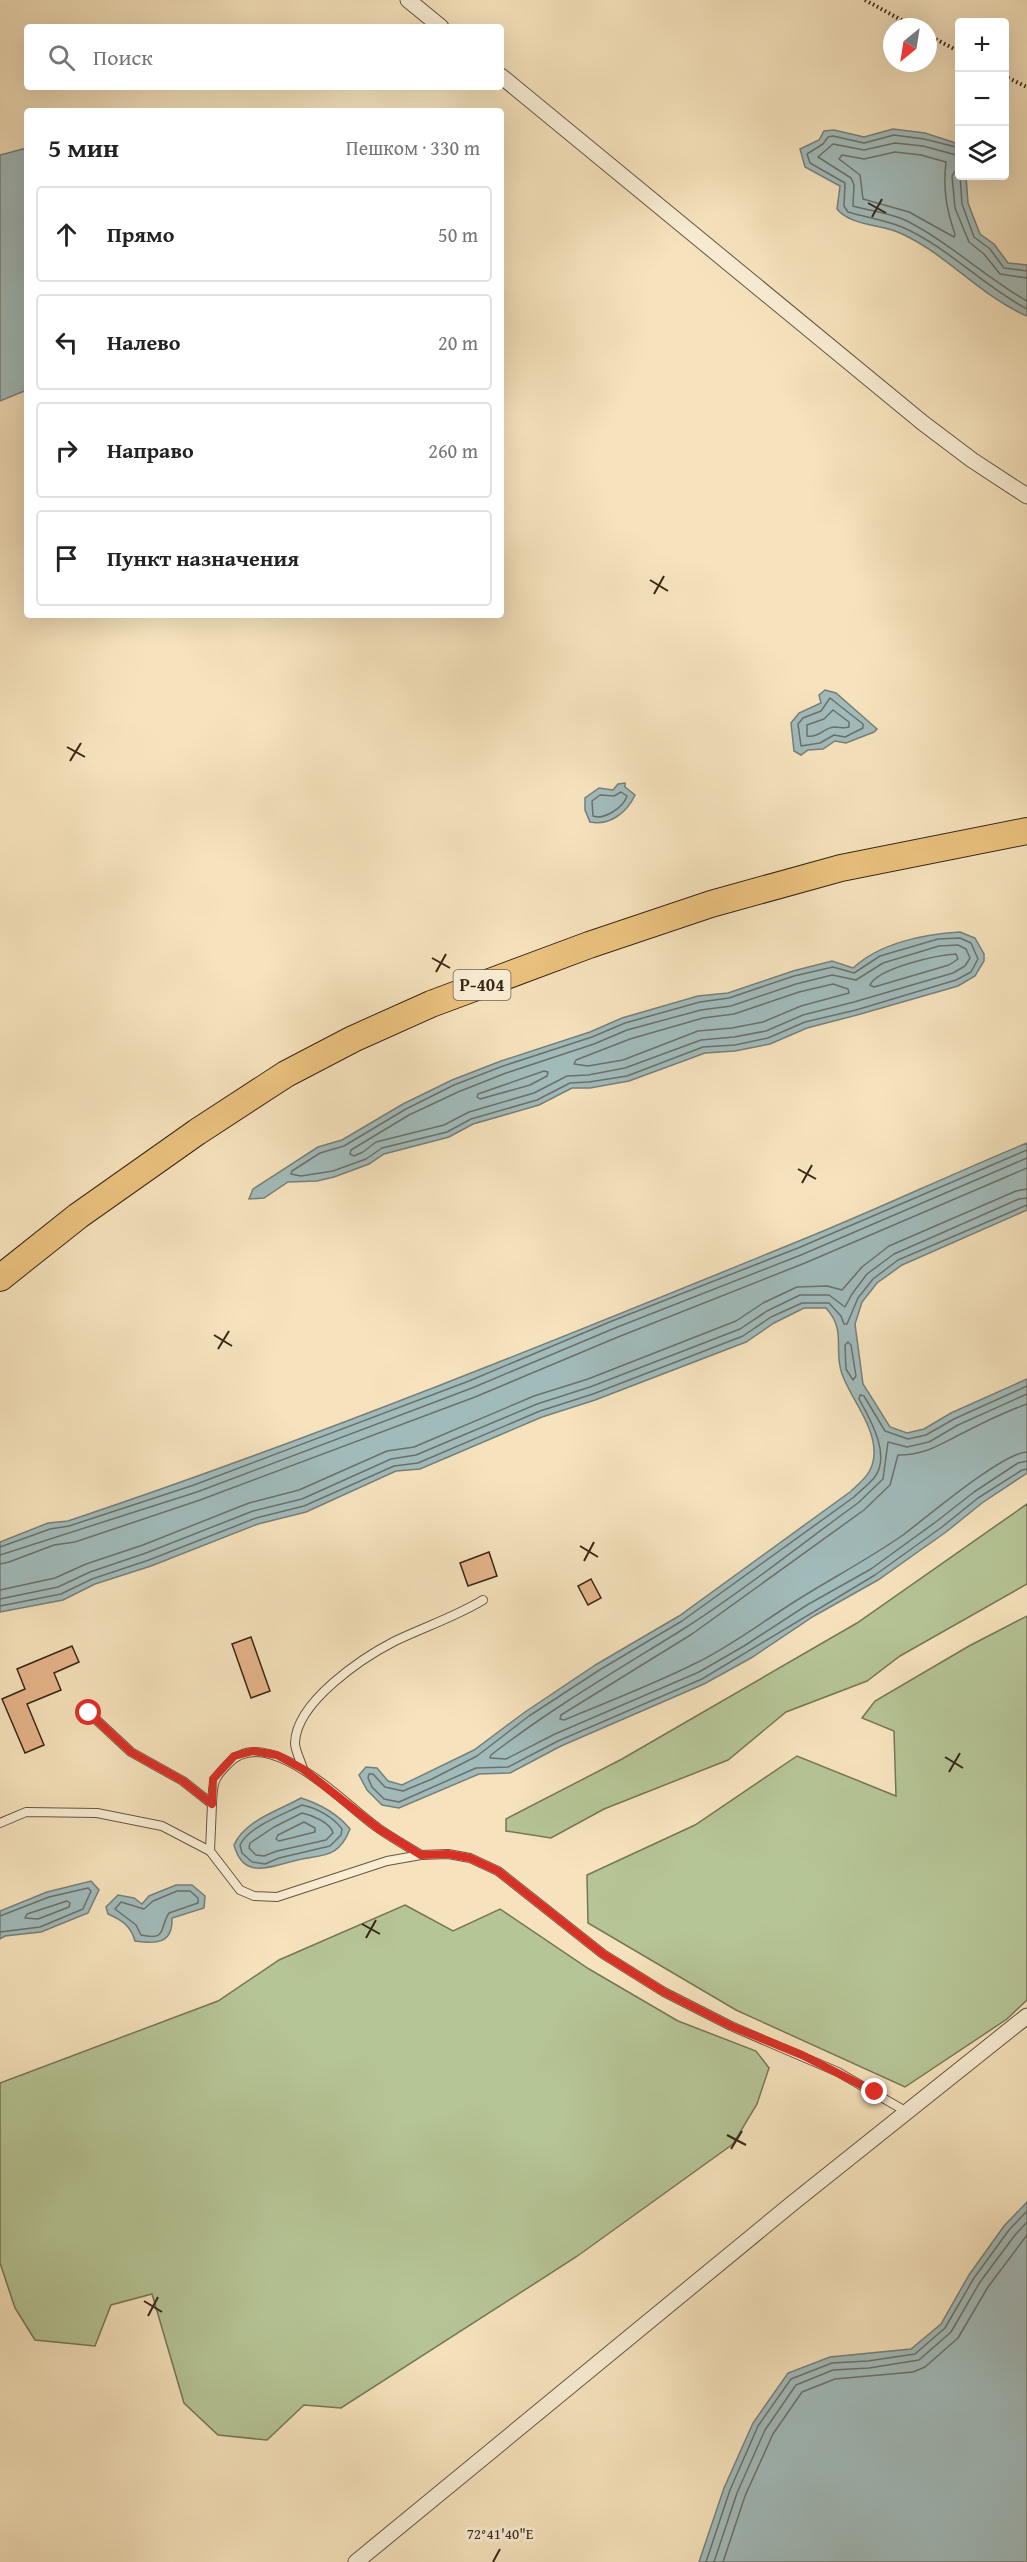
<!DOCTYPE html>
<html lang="ru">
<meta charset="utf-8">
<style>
:root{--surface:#fff;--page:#f6f6f6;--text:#222;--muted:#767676;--line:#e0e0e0}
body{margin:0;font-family:"Gentium Book Plus",serif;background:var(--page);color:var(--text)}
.controls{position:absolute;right:18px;top:18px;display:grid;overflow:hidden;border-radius:6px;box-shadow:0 6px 24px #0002}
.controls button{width:54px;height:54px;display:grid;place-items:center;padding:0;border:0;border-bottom:2px solid var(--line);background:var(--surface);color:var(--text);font:30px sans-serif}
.compass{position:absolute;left:883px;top:18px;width:54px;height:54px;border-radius:50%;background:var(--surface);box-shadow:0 6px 24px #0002;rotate:210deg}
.stop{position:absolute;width:18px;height:18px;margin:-14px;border:4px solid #d93025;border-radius:50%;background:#fff}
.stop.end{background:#d93025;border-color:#fff;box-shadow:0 2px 6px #0008}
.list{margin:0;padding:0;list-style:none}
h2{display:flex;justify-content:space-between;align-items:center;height:78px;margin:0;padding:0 24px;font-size:26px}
h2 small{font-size:20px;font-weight:400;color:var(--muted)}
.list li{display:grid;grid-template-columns:39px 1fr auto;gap:18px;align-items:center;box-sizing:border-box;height:96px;margin:0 12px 12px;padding:0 12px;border:2px solid var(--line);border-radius:6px}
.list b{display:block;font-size:22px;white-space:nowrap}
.list em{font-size:20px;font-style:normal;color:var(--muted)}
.icon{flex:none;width:33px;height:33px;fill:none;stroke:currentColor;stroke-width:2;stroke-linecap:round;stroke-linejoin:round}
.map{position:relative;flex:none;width:1027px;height:2562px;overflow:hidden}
.search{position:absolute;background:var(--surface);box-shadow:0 6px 24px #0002;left:24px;top:24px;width:480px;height:66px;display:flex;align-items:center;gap:15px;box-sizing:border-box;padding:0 21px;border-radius:6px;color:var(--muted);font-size:22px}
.panel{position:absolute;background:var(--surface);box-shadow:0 6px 24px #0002;left:24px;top:108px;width:480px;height:510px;border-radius:6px}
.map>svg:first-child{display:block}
.green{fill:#b6c596;stroke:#767657;stroke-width:1.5}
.water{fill:#a1bbbb;stroke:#777f7a;stroke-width:1.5}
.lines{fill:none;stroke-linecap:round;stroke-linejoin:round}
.shore{stroke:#6c706a;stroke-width:1.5}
.building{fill:#e7b58b;stroke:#372618;stroke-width:1.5}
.service-casing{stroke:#675541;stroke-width:10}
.minor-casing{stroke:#675541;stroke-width:17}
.trunk-casing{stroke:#372618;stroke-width:28}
.path{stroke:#372618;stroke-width:4;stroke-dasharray:1.5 3;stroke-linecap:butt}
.service{stroke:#f9edd4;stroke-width:8}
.minor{stroke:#f9edd4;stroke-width:15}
.trunk{stroke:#ebc27e;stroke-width:26}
.route{stroke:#d93025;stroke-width:8}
.ticks{fill:none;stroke:#372618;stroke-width:2}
.labels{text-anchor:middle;stroke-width:6;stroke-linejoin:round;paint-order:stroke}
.shield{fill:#f9edd4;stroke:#716250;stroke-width:1.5}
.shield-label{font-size:18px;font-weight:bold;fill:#372618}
.ticks-label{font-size:15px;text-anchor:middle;fill:#372618;stroke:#f9edd4;stroke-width:6;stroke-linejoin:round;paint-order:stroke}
</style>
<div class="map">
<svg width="1027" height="2562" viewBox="0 0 1027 2562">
<rect width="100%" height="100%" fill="#f6e3bd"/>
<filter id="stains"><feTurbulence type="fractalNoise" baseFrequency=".00333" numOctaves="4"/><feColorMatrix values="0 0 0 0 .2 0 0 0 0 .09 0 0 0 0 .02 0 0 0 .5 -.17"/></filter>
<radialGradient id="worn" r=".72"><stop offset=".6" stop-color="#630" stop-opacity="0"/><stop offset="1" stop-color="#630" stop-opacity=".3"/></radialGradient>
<g class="green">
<polygon points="1027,1504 1027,1584 900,1656 867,1681 786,1712 728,1760 604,1809 551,1838 506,1831 506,1819 622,1759 857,1623"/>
<polygon points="1027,1616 1027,2000 1007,2019 905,2087 736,2010 588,1923 587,1875 695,1825 797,1756 896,1796 894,1731 862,1718 875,1701 969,1646"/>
<polygon points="405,1905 453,1931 500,1909 589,1969 678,2021 756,2051 769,2068 757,2104 733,2144 576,2257 341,2408 304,2405 267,2440 218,2435 184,2403 152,2294 111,2305 95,2346 35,2340 15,2308 0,2263 0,2083 218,2001 279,1960"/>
</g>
<g class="water">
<path d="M893,129L925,133L959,144L960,176H966L968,203L980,234L994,244L1008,263L1027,265V316C980,296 947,254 900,233C880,224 851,226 837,209L840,186L805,167L800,149L819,140L824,131L834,130L864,137Z"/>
<polygon points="27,148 27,390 0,401 0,155"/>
<polygon points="825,690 836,693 877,729 874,732 846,743 835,741 823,749 808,750 801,755 794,751 791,723 799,713 821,703 819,695"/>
<path d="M625,783V787L635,795C627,813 609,826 590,822L585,810V798L599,788L613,790L618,784Z"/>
<path d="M960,932L975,938L984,954V961L975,976L958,986L857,1015L807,1028L770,1044L735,1051L705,1053L629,1081L590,1088H572L539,1105L473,1124L449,1137L384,1154L369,1164L334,1177L317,1181L288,1182L264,1198L249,1199L253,1189L318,1147L342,1140L403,1104L452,1080L501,1061L590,1032L622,1018L698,996L728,993L793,971L832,961L853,968C880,943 924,934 960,932Z"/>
<path d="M1027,1143V1210L902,1265L877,1283L862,1302L855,1324L863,1384L890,1427L907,1433L924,1429L951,1413L1027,1379V1473L982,1503L946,1532L878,1580L814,1616L751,1658L704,1684L561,1746L510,1773L479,1774L399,1808L382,1805L367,1790L359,1775L366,1767L377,1768L388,1781L402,1785L474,1750L525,1712L597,1664L679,1616L850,1492C862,1481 873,1473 874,1455C876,1427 851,1399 842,1374C833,1349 847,1331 826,1308H804L774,1323L746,1342L595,1400L542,1417L420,1469L396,1471L306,1512L258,1524L151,1566L95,1584L63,1600L0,1612V1542L48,1523L68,1521C313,1439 554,1341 794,1243C872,1212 949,1175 1027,1143Z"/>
<path d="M301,1798C320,1804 337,1813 350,1829C347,1837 342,1846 334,1851C325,1857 309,1857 298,1860C272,1865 244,1882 234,1845C245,1820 278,1811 301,1798Z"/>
<polygon points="91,1881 99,1890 88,1913 41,1932 5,1936 0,1939 0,1911 47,1892"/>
<path d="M176,1885H192L205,1896L204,1908L172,1918C173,1944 156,1944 135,1941C131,1926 122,1920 108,1914L106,1907L118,1895L134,1898L142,1904L149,1896Z"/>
<polygon points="1027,2202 1027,2562 699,2562 724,2488 753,2423 788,2373 830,2357 911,2349 941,2324 969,2275 1004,2226"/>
</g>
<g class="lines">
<g class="shore">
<path d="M960,148L924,139L894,135L864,143L833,136L828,137L823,144L807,154L810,163L845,183L844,206L848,212C865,217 885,220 902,227C948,247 983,286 1027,309"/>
<path d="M895,152L921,155L946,162C943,188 946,209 955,234L954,237L909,212L863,199L860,175L839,159L842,155L864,159Z"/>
<path d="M960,156L923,146L895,143L864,150L833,144L818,157L851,178L854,185L853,206C870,211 891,213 907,221C950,243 985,277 1027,301"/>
<polyline points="960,164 952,176 955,208 969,242 984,254 1000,274 1027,278"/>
<polyline points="960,176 962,204 974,237 990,249 1004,268 1027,271"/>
<polygon points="830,698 863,724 863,728 845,737 834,735 820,743 801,746 798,724 803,718 821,711"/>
<path d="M833,710L849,722V727C843,729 841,727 834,727C823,728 819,738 807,736V725L824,719Z"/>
<path d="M621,792L627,796C623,808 604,820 593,816L592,801L600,795L614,796Z"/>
<polygon points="960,938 971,943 978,959 971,972 956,980 856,1010 805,1022 768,1038 735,1045 703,1047 627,1076 589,1082 570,1083 537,1100 471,1119 447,1132 382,1148 366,1159 333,1171 301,1176 291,1174 292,1171 320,1153 344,1146 406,1109 454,1085 503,1066 592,1037 625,1023 700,1002 729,998 794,976 833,967 854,973 880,956 938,939"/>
<polygon points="958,945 966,949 970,958 965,966 953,973 854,1002 803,1015 766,1031 734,1037 701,1040 625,1068 588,1075 567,1076 534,1093 469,1112 444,1125 376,1142 363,1152 354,1156 350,1154 351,1150 409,1115 458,1092 506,1073 594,1044 627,1030 701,1010 731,1006 796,984 832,975 856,980 883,963 939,946"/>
<path d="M956,954L958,959L949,965L874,987L870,985C878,968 937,955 956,954Z"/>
<polygon points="833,984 848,989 849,993 801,1006 763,1022 732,1028 698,1031 623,1060 588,1066 574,1064 576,1060 630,1039 703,1018 734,1014 799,992"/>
<polygon points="544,1071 548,1072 547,1076 530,1085 480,1099 477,1097 478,1094"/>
<polygon points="848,1342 851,1345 856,1376 853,1380 846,1369 845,1345"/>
<path d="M1027,1386L954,1419L926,1435L908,1439L885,1431L864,1396L860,1395L859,1399C870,1419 892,1456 874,1478C868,1485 860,1491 854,1497L682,1621L601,1669L529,1716L477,1756L432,1779L403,1791L385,1787L373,1774H369L368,1778L372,1787L384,1799L399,1802L476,1768L508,1767L558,1741L702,1679L875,1575L942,1527L978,1498L1022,1470L1027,1469"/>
<path d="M1027,1394L958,1425L929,1442L907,1447L888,1442L883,1479L858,1503C801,1544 745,1590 685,1628C619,1669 553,1707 491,1755L490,1758L506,1759L555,1734L699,1672L744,1646L807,1605L871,1569L937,1521L974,1492L1018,1463L1027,1461"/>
<path d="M1027,1404C1005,1412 984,1422 963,1433C938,1445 926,1455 898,1455L890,1485L864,1510L692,1634L561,1715L560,1719L564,1720C607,1702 652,1685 694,1664C732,1646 766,1619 802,1597C836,1576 870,1558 903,1535C927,1517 1002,1453 1027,1452"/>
<polyline points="0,1547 50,1529 69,1526 194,1485 469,1381 612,1321 798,1248 1027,1150"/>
<polyline points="0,1555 197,1492 472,1388 615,1328 801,1255 1027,1158"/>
<polyline points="0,1564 9,1562 54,1545 75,1542 200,1500 475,1397 618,1337 805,1263 1027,1168"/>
<polyline points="0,1590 55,1578 86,1564 143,1545 249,1503 299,1490 387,1451 414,1447 534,1396 588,1379 736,1321 763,1303 797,1287 827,1286 842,1290 862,1267 889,1246 1016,1191 1027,1189"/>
<polyline points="0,1599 58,1587 90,1572 146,1553 253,1511 302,1499 391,1459 416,1455 537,1404 590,1387 740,1329 767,1311 800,1295 829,1295 845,1307 852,1294 867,1274 894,1254 1019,1199 1027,1198"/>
<polyline points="0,1606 61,1594 92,1579 149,1560 256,1518 304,1506 394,1466 418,1463 540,1411 593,1394 743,1336 771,1317 802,1303 829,1303 841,1316 844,1324 847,1324 858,1298 873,1279 898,1260 1027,1205"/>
<path d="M302,1805C317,1808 333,1817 342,1829L341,1835L330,1846L279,1858L265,1864L252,1862L242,1853L240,1845C248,1827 284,1814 302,1805Z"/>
<path d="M302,1813C312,1815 331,1823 333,1833L326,1840L277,1851L264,1856L256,1855L249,1848L250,1843L274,1827Z"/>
<polygon points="304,1822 315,1828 315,1832 279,1841 276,1839 278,1835"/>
<path d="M177,1891H190L198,1898V1903L169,1913C159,1928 168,1941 141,1935L136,1925L115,1909L121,1902L144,1909L153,1901Z"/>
<polygon points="67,1901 70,1903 69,1907 38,1919 25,1918 27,1914"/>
<polyline points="0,1916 49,1897 88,1888 91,1891 83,1909 40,1927 0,1932"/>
<polyline points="706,2562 730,2490 758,2426 791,2379 832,2363 868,2361 915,2354 945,2328 974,2278 1009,2230 1027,2211"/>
<polyline points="714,2562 737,2493 765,2430 796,2385 833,2370 869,2368 919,2360 951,2332 980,2282 1015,2235 1027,2222"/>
<polyline points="723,2562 745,2496 773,2434 802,2392 835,2379 913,2372 925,2367 958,2338 988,2287 1027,2235"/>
</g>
</g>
<g class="building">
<polygon points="489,1552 497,1576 468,1586 460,1563"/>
<polygon points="591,1579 601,1598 588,1605 578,1586"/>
<polygon points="251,1637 270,1691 251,1698 232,1644"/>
<polygon points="72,1646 79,1662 54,1673 61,1690 27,1704 44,1745 25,1753 2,1699 25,1689 17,1669"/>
</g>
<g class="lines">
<g class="service-casing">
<g id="service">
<polyline points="89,1713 131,1752 183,1781 212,1804 210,1851 240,1890 254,1896 277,1897 387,1861 421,1855 448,1854 470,1858 498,1871 603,1954 664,1992 731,2026 838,2072 907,2112"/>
<path d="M303,1769C301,1761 295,1751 295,1743C296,1702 362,1658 395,1641C424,1627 455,1617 483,1600"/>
<path d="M212,1804C213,1782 213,1779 228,1764C267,1721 345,1805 378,1828C392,1838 407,1846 421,1855"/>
<polyline points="0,1823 26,1812 97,1813 162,1826 210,1851"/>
</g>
</g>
<g class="minor-casing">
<g id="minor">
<polyline points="408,0 441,27"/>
<polyline points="501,76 923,423 972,460 1027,496"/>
<polyline points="356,2562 794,2202 1027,2016"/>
</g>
</g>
<g class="trunk-casing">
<polyline id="trunk" points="0,1278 78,1216 197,1132 286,1074 353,1039 431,1004 589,945 711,904 841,868 1027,831"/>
</g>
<g class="path">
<polyline points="865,0 914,27"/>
<polyline points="928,35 960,52"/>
<polyline points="1004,76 1027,87"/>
</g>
<use href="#service" class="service"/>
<use href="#minor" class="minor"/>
<use href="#trunk" class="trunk"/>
</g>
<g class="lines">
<polyline class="route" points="89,1713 131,1752 183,1781 212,1804 213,1779 234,1756 253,1751 277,1755 303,1769 379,1829 421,1855 448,1854 470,1858 498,1871 603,1954 664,1992 731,2026 802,2055 875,2092"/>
</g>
<path class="ticks" d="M868,203L886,213M872,217L882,199M650,580L668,591M654,594L664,576M67,747L85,757M70,761L81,743M432,958L450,968M436,972L446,954M798,1169L816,1179M802,1183L812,1165M214,1335L232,1346M218,1349L229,1331M580,1546L598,1557M584,1561L594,1542M945,1757L963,1768M949,1772L960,1753M362,1924L380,1934M366,1938L376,1920M727,2135L746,2145M731,2149L742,2131M144,2301L162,2312M148,2316L158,2297M493,2562L500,2549"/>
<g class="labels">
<rect class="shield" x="453.5" y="970" width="57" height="30" rx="4.5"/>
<g class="shield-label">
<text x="482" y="991">Р-404</text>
</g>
</g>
<g class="ticks-label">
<text x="500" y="2539">72°41'40"E</text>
</g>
<rect width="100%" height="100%" filter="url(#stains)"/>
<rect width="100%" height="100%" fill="url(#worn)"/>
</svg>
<div class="controls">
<button>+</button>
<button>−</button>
<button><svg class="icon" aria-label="layers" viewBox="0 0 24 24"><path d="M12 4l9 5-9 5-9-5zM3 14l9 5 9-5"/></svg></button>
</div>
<svg class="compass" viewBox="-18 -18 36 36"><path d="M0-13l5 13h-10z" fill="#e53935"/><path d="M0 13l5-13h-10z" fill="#767676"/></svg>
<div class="stop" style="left:89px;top:1713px"></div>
<div class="stop end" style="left:875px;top:2092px"></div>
<div class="search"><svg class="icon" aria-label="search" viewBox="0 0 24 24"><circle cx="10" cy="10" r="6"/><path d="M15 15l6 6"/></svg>Поиск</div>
<section class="panel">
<h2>5 мин<small>Пешком · 330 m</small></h2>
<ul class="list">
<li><svg class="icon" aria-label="ahead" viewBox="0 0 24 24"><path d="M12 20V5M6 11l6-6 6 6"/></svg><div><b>Прямо</b></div><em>50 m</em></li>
<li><svg class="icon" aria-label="left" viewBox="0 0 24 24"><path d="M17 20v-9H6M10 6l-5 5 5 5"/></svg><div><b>Налево</b></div><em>20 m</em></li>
<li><svg class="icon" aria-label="right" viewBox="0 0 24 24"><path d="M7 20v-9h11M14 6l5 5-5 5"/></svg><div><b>Направо</b></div><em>260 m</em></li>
<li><svg class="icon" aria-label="arrive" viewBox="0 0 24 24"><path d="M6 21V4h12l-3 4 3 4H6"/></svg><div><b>Пункт назначения</b></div></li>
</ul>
</section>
</div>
